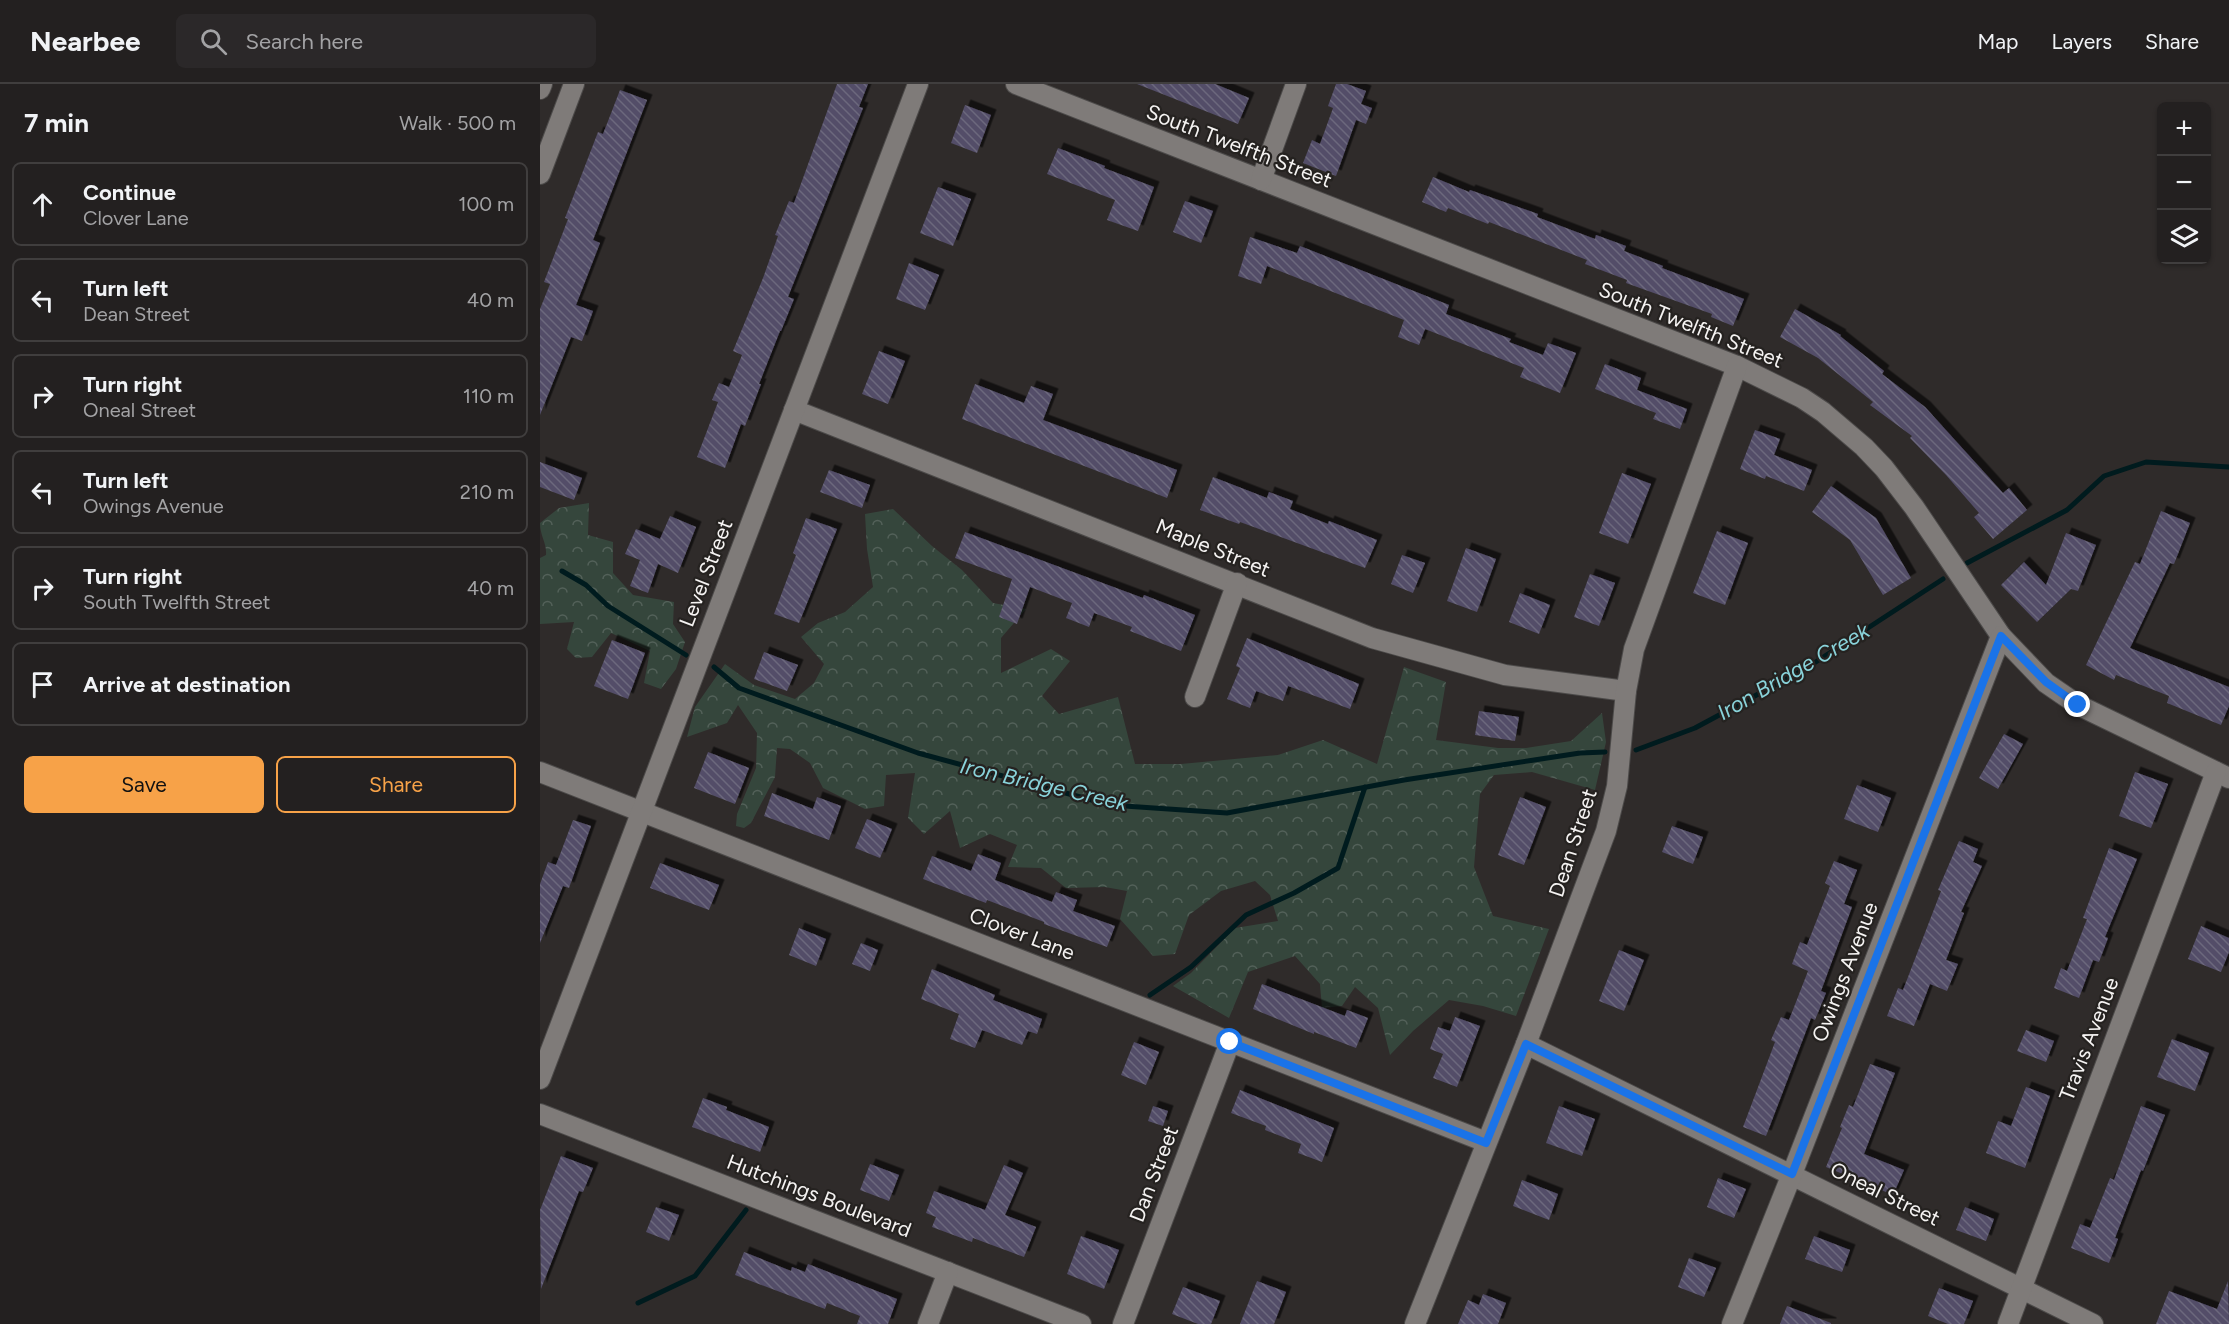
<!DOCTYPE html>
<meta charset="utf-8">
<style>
:root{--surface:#232020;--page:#2b2829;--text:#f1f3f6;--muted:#a3a3a5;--line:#403e3e;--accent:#f7a248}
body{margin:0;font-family:Figtree,sans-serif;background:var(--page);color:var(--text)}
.controls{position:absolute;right:18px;top:18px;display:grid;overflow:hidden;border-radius:9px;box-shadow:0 2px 4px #0004}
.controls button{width:54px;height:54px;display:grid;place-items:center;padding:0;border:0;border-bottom:2px solid var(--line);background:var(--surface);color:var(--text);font:30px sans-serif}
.stop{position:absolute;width:18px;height:18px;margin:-14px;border:4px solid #1a73e8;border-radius:50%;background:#fff}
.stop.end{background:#1a73e8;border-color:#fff;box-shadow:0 2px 6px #0008}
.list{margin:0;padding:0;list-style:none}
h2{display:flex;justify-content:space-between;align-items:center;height:78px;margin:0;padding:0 24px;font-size:26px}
h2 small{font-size:20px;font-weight:400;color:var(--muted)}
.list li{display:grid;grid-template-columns:39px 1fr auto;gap:18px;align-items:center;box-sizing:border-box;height:84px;margin:0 12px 12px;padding:0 12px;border:2px solid var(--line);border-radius:9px}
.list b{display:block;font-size:22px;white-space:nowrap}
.list p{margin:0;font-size:20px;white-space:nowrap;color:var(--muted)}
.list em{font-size:20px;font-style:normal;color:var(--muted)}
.actions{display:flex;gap:12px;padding:18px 24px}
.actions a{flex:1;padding:14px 0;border:2px solid var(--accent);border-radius:9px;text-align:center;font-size:21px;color:var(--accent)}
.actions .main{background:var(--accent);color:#111}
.icon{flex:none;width:33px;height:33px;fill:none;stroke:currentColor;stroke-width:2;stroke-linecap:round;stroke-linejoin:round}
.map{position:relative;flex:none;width:1689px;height:1240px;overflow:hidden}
header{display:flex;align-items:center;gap:36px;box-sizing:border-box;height:84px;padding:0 30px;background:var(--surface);border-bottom:2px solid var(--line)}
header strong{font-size:28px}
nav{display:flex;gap:33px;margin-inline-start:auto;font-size:21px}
.search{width:420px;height:54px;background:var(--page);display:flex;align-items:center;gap:15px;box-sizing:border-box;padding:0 21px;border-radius:9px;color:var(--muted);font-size:22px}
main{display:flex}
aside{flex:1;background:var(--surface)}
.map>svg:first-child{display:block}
.forest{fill:url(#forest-crowns)}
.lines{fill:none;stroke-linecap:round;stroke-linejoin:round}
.stream{stroke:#001b1e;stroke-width:5}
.building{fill:url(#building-back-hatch);filter:url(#shadow)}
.minor-casing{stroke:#4c4a49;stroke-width:22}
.minor{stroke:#7f7b79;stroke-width:20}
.route{stroke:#1a73e8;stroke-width:8}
.labels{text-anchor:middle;stroke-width:4.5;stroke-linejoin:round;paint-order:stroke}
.street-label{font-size:21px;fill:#f5f3f2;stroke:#252220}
.water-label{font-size:22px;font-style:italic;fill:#89d3da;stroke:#252220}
</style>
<header>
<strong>Nearbee</strong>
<div class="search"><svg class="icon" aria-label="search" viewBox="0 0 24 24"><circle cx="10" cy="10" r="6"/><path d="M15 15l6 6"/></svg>Search here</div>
<nav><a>Map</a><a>Layers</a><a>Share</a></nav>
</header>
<main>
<aside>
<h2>7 min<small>Walk · 500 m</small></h2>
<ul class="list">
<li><svg class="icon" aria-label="ahead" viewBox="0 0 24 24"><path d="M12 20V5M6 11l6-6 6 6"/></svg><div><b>Continue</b><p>Clover Lane</p></div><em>100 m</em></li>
<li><svg class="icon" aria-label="left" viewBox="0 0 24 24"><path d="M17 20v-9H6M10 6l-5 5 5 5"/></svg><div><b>Turn left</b><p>Dean Street</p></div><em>40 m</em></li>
<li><svg class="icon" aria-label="right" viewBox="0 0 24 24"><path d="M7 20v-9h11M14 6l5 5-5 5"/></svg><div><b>Turn right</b><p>Oneal Street</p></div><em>110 m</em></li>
<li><svg class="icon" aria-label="left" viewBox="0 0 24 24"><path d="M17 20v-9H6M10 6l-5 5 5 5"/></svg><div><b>Turn left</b><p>Owings Avenue</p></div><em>210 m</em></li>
<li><svg class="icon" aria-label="right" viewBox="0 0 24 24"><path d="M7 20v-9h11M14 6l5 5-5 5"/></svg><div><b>Turn right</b><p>South Twelfth Street</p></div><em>40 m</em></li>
<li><svg class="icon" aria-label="arrive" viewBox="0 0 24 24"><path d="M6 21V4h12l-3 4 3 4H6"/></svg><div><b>Arrive at destination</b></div></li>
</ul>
<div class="actions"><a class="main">Save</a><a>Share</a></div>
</aside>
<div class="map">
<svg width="1689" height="1240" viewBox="0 0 1689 1240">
<defs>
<pattern id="forest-crowns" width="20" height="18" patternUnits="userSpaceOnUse" patternTransform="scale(1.5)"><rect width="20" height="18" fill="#35463c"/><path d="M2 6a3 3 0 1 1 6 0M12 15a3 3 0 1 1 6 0" fill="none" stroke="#536159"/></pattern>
<pattern id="building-back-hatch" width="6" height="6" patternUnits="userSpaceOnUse" patternTransform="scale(1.5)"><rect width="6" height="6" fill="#524d67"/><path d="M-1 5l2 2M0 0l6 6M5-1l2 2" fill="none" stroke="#6c677d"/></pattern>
<filter id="shadow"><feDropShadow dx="5.5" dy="-5.5" stdDeviation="0" flood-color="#0009"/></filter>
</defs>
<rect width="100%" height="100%" fill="#2f2b2a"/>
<g class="forest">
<path d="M49,419L48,451L73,458V489L93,511L134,518L133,540L145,558L136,585L121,605L104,599L110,567L71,549L52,573L36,574L27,565L34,538L0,540V474L6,471C7,459 0,452 0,439L19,424Z"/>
<polygon points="353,425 392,462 422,486 453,519 486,525 461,554 461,589 511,565 530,577 502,612 519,630 578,613 595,680 641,680 738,671 783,656 837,680 864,583 906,598 896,656 958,664 986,664 1031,657 1062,629 1066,658 1055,706 992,688 954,691 940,710 934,783 953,832 1009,845 976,932 943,922 909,916 873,947 850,971 838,924 815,903 802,922 782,924 780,900 755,872 708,888 689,934 633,902 651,889 695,844 738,837 730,811 715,797 681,807 649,831 635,870 613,872 580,835 587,807 565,803 526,804 501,784 468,783 477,761 450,750 420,764 410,727 384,750 368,734 375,689 346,691 344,722 325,725 283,704 270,679 250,665 237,664 235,693 211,739 204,744 196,742 197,730 216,684 217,649 198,621 187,639 147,653 155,623 185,580 214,601 255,615 274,599 284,580 261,553 278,539 305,528 333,503 327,465 325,430"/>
</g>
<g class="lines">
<g class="stream">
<polyline points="1427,479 1527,426 1564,392 1606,378 1689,383"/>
<polyline points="22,487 46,501 68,522 146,571"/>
<polyline points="174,583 199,604 378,669 570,721 687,729 864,696 1040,669 1065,668"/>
<polyline points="1096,666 1155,644 1265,585 1403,495"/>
<polyline points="610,911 651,883 706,831 754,809 798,784 825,703"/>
<polyline points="98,1219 155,1192 206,1126"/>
</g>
</g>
<g class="building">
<polygon points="297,0 328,0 319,23 323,24 248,213 254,215 241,247 240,247 219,300 221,300 205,342 201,340 185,384 157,373 178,318 172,316 179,299 189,303 202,271 193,267 223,194 238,152 235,151 249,117 254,119"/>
<polygon points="597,0 675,0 709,14 698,40"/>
<polygon points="796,0 807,0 826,7 821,20 832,24 826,40 816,36 796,92 763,79 772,56 780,60 793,24 788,22"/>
<polygon points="80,6 107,16 53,156 60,159 36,221 53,227 42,257 31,253 0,331 0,225 10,200 4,198 28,135 25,134 58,48 63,50"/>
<polygon points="425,21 451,31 437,69 411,59"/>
<polygon points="518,64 565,82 564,84 614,103 598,147 567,136 575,116 507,90"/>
<polygon points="893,93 929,108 930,106 998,130 997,133 1055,155 1056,151 1086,162 1084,167 1123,182 1122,184 1204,215 1193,242 1171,233 1172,230 1086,199 1087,196 1045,180 1047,176 949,138 948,140 908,124 906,128 882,118"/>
<polygon points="398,103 431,115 413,162 380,149"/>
<polygon points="645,117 673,127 661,159 633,148"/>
<polygon points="710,153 757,169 760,162 909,221 906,230 971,255 969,258 1003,271 1008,259 1036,269 1020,309 980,293 984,284 885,245 879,261 858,253 864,236 727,182 721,200 698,192"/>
<polygon points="369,179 399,191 385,226 356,215"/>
<polygon points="1255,225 1301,251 1300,252 1344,287 1342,290 1385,323 1463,409 1469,404 1487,426 1453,455 1434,433 1439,429 1406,391 1370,354 1372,352 1330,321 1333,318 1278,274 1240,253"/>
<polygon points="339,267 365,277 348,320 322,310"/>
<polygon points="1065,280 1101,294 1097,306 1147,325 1140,345 1113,335 1116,329 1055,305"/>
<polygon points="435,300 484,319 491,302 513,310 503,336 637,386 627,414 422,335"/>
<polygon points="1215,346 1240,355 1234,371 1272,386 1264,407 1226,392 1225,395 1200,385"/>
<polygon points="0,378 42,394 34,416 0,403"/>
<polygon points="289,386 330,401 322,424 280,408"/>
<polygon points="1082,389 1111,400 1088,460 1059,449"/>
<polygon points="673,393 727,414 729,408 753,417 750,425 788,440 789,437 837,456 825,484 700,438 699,440 660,426"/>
<polygon points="1291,402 1336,434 1371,494 1343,511 1310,456 1272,428"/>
<polygon points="1621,427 1650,439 1634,480 1630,479 1590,564 1689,603 1689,622 1681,641 1627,619 1629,612 1576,591 1574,596 1546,581 1595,478 1600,480"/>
<polygon points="130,432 156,443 138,489 118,480 108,509 90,502 100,476 85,470 96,445 120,455"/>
<polygon points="266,434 297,445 259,539 234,530 256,471 253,469"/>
<polygon points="1177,447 1208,459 1185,521 1153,509"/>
<polygon points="425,448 603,514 604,511 655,531 641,567 590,547 592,543 554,529 549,543 526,534 532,519 490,503 477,540 459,533 472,495 415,474"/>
<polygon points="1526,449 1556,461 1538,507 1531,505 1497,538 1461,501 1484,478 1506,501"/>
<polygon points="926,464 956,475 937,528 907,517"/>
<polygon points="862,471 885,479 873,509 851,500"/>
<polygon points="1050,490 1075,499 1059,542 1034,533"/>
<polygon points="980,509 1010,521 999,550 969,538"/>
<polygon points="707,554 819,600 810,625 748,602 743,617 716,607 710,624 687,615 700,584 696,582"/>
<polygon points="72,556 105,569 88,615 54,602"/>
<polygon points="224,568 258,581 247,607 214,595"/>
<polygon points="939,627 979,633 975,657 935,651"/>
<polygon points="1464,650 1483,660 1458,705 1439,694"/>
<polygon points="168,668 209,684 195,720 154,704"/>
<polygon points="1595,688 1628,700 1611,744 1579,732"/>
<polygon points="1317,701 1351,714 1338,748 1304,735"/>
<polygon points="232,709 273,725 277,713 301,722 289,756 224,732"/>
<polygon points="980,713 1006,723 984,781 958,771"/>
<polygon points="327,735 352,745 340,774 315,764"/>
<polygon points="33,736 51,742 29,804 23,802 0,859 0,800 8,778 16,781"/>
<polygon points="1132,742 1163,753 1153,780 1122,768"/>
<polygon points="1419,757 1438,765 1433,778 1442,782 1421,828 1424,829 1406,876 1418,880 1407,907 1390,900 1374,942 1347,932 1358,904 1363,906 1401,807 1398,806"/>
<polygon points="1569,764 1597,775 1565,853 1568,854 1559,878 1553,876 1539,914 1514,904 1521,884 1527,887 1547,835 1543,834"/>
<polygon points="438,770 461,779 455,796 512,818 516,808 537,816 533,827 575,842 567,863 504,840 504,838 447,816 446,819 383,795 392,772 431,787"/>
<polygon points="1294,777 1317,786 1304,820 1312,823 1281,907 1286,909 1275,936 1271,934 1226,1052 1203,1043 1235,958 1231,956 1241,933 1249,936 1268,887 1252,880 1260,858 1267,861 1290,802 1285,799"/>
<polygon points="120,779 179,801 169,826 110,804"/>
<polygon points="1661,842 1689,854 1689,868 1681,888 1648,875"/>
<polygon points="259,844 286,855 276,882 249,871"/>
<polygon points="321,859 338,866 330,887 312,880"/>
<polygon points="1079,866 1104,876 1084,927 1059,917"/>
<polygon points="392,885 455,911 453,916 502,935 497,950 488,947 482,961 442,946 435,964 410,955 419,930 381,915"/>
<polygon points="722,900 805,932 807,926 828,934 816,964 774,948 774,950 713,925"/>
<polygon points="915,933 940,942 917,1003 893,994 903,970 890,965 898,943 910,947"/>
<polygon points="1486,946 1514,957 1506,978 1477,967"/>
<polygon points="1632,955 1669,969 1655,1007 1617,993"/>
<polygon points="594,958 619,968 606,1001 581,991"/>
<polygon points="1330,980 1355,989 1324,1070 1364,1086 1353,1111 1286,1083 1302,1044 1300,1043 1309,1021 1313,1023"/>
<polygon points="1486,1003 1510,1012 1485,1084 1446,1069 1458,1037 1471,1042"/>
<polygon points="700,1006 794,1044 782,1078 758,1069 761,1060 725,1046 726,1042 691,1029"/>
<polygon points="163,1014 187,1023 186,1026 229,1043 220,1068 152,1043"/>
<polygon points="613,1022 628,1027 623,1042 608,1037"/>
<polygon points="1019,1022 1055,1035 1042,1072 1006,1059"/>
<polygon points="1601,1022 1625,1031 1603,1087 1601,1086 1575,1154 1578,1155 1569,1179 1531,1164 1540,1140 1550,1144 1570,1094 1574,1096"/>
<polygon points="21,1072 53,1084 43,1108 39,1107 1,1205 0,1126"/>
<polygon points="330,1080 359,1091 349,1117 320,1106"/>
<polygon points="464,1081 483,1089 465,1131 496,1143 484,1173 433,1154 432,1158 392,1143 396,1133 386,1129 394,1107 445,1126"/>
<polygon points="1178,1094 1206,1105 1194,1134 1167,1123"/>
<polygon points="982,1096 1018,1110 1009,1136 973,1122"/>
<polygon points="116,1123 139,1131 129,1157 106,1148"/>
<polygon points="1425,1123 1454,1135 1446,1157 1416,1146"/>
<polygon points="541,1152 579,1166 564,1205 527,1190"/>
<polygon points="1274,1152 1310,1166 1302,1188 1265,1175"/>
<polygon points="204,1168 251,1187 252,1183 265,1188 268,1180 357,1215 348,1240 317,1240 320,1232 287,1219 285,1225 195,1191"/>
<polygon points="1149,1174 1176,1184 1164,1213 1138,1203"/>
<polygon points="717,1197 746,1208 734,1240 700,1240"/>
<polygon points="1688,1197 1689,1240 1616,1240 1629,1207 1677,1225"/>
<polygon points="643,1203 680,1217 671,1240 658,1240 632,1230"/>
<polygon points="1399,1204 1433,1217 1424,1240 1408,1240 1388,1232"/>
<polygon points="943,1210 966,1219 958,1240 918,1240 928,1216 939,1221"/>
<polygon points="1247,1222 1291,1239 1291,1240 1240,1240"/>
</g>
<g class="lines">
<g class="minor-casing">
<g id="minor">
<polyline points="476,0 1197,282 1262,314 1283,328 1324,363 1344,384 1374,423 1461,552 1506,599 1538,621 1689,694"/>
<polyline points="0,5 2,0"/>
<polyline points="0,90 34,0"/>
<polyline points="721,96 756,0"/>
<polyline points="254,326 832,554 965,591 1086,607"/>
<polyline points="655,613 697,499"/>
<polyline points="0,688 946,1058"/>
<polyline points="986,960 1553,1240"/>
<polyline points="0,995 378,0"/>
<polyline points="0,1030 541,1240"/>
<polyline points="388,1240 408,1188"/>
<polyline points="583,1240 690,958"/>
<polyline points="875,1240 986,960 1066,747 1077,702 1086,607 1094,565 1197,282"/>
<polyline points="1192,1240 1252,1090 1461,552"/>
<polyline points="1468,1240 1676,688"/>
</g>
</g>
<use href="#minor" class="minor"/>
</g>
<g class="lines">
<polyline class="route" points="690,958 946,1059 986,960 1252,1090 1461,552 1506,598 1538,621"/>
</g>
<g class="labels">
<g class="street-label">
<text transform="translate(699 62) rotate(21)" y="7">South Twelfth Street</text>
<text transform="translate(1151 241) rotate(22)" y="7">South Twelfth Street</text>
<text transform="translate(673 464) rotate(22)" y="7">Maple Street</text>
<text transform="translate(166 489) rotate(-69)" y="7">Level Street</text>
<text transform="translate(1033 759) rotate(-72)" y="7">Dean Street</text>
<text transform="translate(482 850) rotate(21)" y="7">Clover Lane</text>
<text transform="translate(1305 888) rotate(-69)" y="7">Owings Avenue</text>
<text transform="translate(1549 955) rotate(-69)" y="7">Travis Avenue</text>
<text transform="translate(614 1090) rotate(-69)" y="7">Dan Street</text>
<text transform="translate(1345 1110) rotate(26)" y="7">Oneal Street</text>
<text transform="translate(279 1112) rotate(21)" y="7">Hutchings Boulevard</text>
</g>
<g class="water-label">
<text transform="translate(1253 587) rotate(-30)" y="8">Iron Bridge Creek</text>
<text transform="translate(504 700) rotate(13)" y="8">Iron Bridge Creek</text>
</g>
</g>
</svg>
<div class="controls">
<button>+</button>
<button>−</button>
<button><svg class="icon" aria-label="layers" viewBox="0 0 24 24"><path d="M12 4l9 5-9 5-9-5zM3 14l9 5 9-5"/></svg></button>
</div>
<div class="stop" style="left:690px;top:958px"></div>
<div class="stop end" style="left:1538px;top:621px"></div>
</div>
</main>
